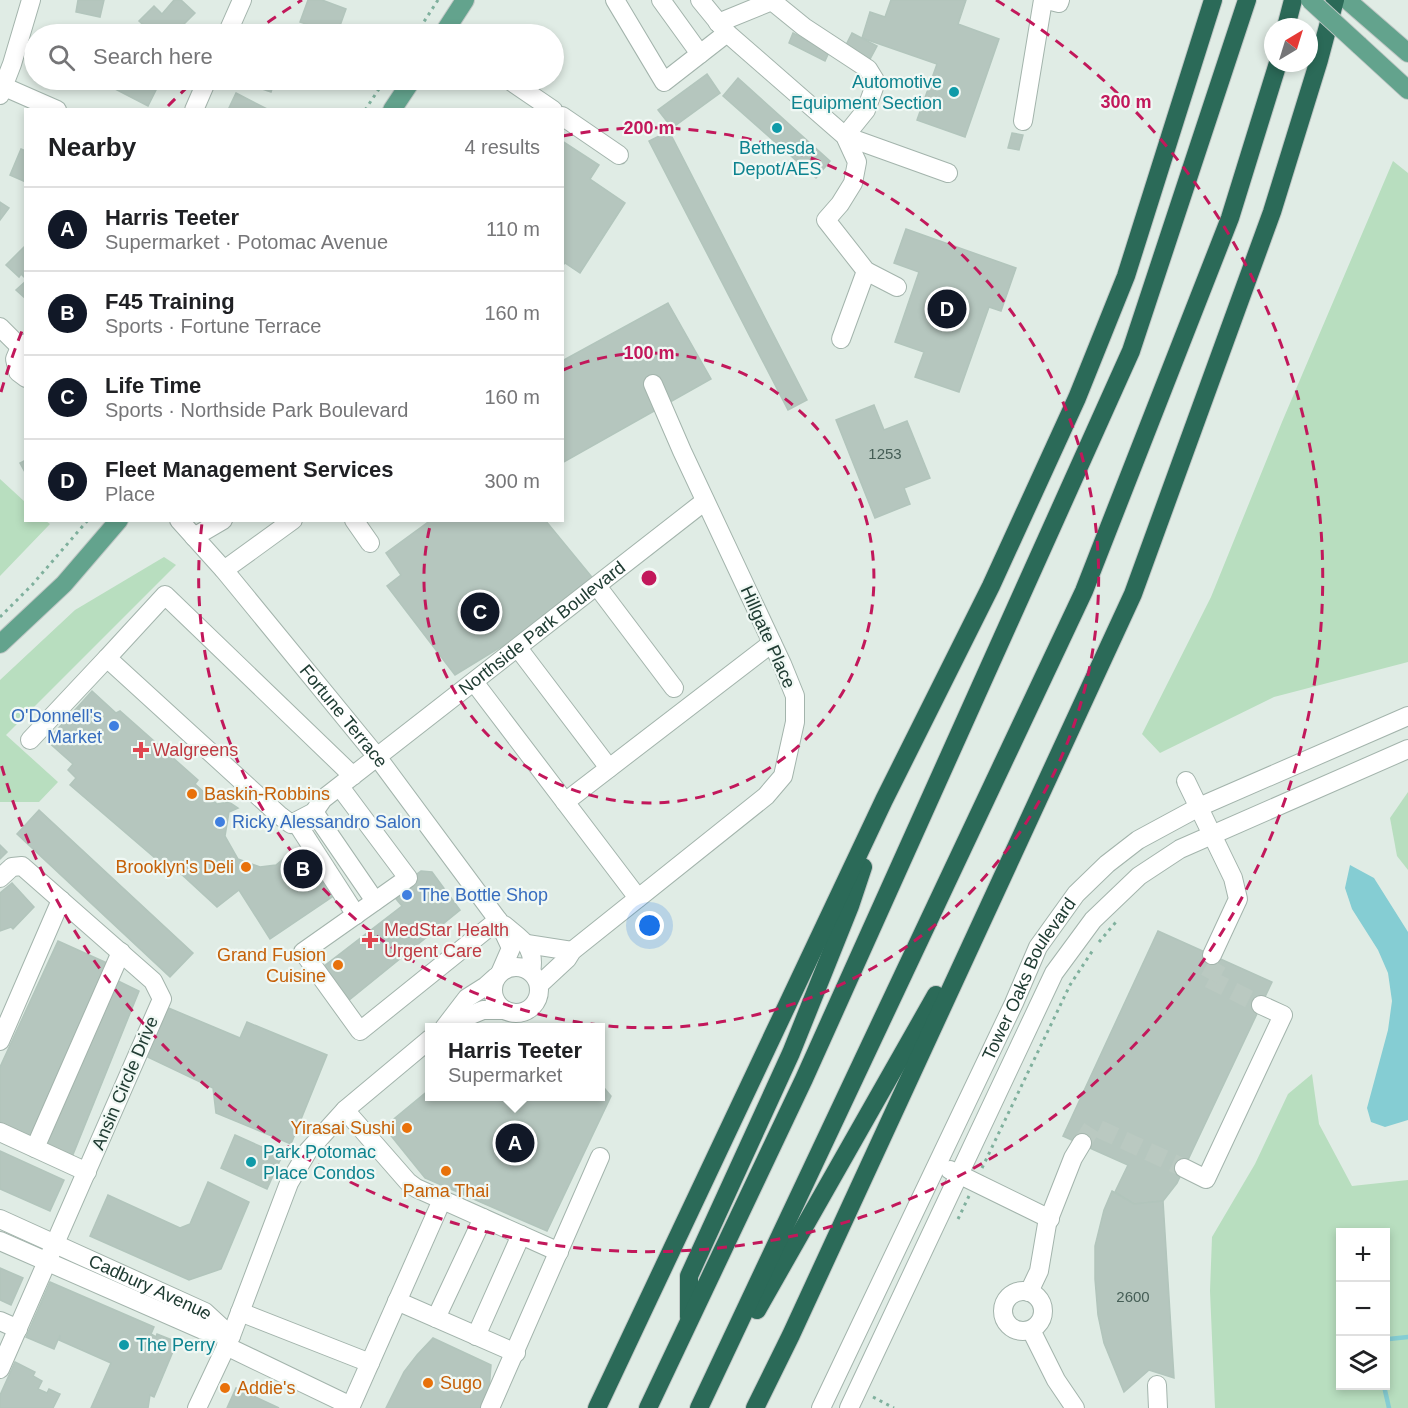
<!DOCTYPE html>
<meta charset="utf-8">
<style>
:root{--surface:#fff;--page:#f6f6f6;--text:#202124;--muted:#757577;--line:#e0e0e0;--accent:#111827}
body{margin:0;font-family:Arial,sans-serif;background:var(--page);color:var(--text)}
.controls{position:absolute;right:18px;bottom:18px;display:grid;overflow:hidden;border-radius:0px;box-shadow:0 3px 9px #0003}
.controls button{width:54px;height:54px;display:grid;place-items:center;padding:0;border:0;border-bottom:2px solid var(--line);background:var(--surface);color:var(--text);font:30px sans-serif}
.compass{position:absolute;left:1264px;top:18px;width:54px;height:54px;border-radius:50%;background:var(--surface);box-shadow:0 3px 9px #0003;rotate:38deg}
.you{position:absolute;left:650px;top:926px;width:21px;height:21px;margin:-15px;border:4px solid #fff;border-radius:50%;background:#1a73e8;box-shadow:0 0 0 9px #1a73e833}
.badge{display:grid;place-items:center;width:39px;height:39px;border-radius:50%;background:var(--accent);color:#fff;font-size:20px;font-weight:700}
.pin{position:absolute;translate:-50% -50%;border:3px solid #fff;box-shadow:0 2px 6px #0006}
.popup{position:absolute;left:425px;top:1023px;width:180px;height:78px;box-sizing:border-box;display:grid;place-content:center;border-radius:0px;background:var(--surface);filter:drop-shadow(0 2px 4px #0005);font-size:20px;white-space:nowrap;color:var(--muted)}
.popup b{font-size:22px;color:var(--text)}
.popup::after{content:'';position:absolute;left:50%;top:100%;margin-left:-12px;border:12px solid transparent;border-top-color:var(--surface)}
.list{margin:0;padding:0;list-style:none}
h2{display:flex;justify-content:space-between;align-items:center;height:78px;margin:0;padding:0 24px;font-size:26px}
h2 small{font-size:20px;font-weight:400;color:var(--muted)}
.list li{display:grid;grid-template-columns:39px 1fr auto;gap:18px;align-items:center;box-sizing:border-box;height:84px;padding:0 24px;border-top:2px solid var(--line)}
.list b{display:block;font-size:22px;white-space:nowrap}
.list p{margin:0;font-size:20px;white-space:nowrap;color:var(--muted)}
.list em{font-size:20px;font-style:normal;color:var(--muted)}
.icon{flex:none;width:33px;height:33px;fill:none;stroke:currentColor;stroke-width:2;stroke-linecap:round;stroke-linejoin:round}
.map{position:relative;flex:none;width:1408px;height:1408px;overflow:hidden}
.search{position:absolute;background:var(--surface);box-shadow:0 3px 9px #0003;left:24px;top:24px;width:540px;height:66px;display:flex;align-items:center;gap:15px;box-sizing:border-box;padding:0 21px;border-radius:33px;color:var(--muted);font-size:22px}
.panel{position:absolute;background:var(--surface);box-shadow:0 3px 9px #0003;left:24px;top:108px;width:540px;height:414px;border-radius:0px}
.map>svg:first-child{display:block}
.green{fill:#b8debf;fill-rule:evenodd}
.water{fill:#85cdd3}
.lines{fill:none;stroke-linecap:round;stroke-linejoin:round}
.stream{stroke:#85cdd3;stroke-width:4.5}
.building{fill:#b5c6be;stroke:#b2c5bc;stroke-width:1.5}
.minor-tunnel{stroke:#bac9c1;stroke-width:18;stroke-dasharray:18 9;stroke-linecap:butt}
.minor-casing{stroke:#a3b4ac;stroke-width:20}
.major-casing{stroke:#c1c8c6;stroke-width:20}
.highway-casing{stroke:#c1c8c6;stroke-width:20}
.path{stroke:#7fb09d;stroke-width:3;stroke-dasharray:3 4.5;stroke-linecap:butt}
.minor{stroke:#fff;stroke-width:18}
.major{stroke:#63a38d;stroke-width:18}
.highway{stroke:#2b6a58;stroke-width:18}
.major-bridge-casing{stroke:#c1c8c6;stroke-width:20;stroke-linecap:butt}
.major-bridge{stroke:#63a38d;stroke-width:18}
.ring{fill:none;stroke:#c2185b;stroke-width:3;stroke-dasharray:10 8}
.culture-dot{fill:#0f9aa8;stroke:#f0f8f4;stroke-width:2}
.shop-dot{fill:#3f7fe0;stroke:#f0f8f4;stroke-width:2}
.health-dot{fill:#e0444e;stroke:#f0f8f4;stroke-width:2}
.food-dot{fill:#e8710a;stroke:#f0f8f4;stroke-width:2}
.labels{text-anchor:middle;stroke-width:4.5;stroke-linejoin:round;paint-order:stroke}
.number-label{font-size:15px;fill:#455e56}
.culture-label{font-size:18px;fill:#0d838f;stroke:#f0f8f4;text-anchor:start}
.street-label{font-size:18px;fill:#203c33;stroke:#f0f8f4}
.shop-label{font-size:18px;fill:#366cbe;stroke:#f0f8f4;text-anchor:start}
.health-label{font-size:18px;fill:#be3a42;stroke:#f0f8f4;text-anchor:start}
.food-label{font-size:18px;fill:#c56008;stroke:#f0f8f4;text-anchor:start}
.centre{fill:#c2185b;stroke:#f0f8f4;stroke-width:3}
.ring-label{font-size:18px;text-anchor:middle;font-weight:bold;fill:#c2185b;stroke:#f0f8f4;stroke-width:4.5;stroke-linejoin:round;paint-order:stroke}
</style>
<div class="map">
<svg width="1408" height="1408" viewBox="0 0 1408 1408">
<rect width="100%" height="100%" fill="#e0ece5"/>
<g class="green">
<polygon points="1393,161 1408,173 1408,662 1274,697 1160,753 1142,734 1211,597 1282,422"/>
<polygon points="0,479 25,502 26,520 46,521 50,524 0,576"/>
<polygon points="164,557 176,565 6,735 58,782 39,802 0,802 0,680 75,610"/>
<polygon points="1408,792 1408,870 1397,856 1390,818"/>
<path d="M1312,1074L1319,1124L1352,1186L1408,1180V1408H1215L1210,1291L1212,1237L1255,1164L1288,1094ZM1386,1232V1386H1340V1232Z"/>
</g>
<polygon class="water" points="1350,865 1374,878 1408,932 1408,1120 1385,1127 1371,1122 1367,1108 1388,1030 1392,1001 1388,973 1378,950 1352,909 1345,888"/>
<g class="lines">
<g class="stream">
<polyline points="1386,1342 1389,1339 1408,1337"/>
<polyline points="1384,1386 1389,1408"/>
</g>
</g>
<g class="building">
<polygon points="78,0 104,0 100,17 76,12"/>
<polygon points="174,0 181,0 195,13 174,34 153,34 139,21 154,6 162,14"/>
<polygon points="308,0 322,0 346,9 337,34 300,22"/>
<polygon points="891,0 966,0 958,24 999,39 965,137 917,120 937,64 862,38 870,12 885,17"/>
<polygon points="66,28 90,28 89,34 66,34"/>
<polygon points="793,33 829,52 825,61 789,43"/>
<polygon points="852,33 877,46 869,61 844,49"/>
<polygon points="707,74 720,93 672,128 658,110"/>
<polygon points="738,78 830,161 816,178 723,96"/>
<polygon points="117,80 161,80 148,106 113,88"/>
<polygon points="246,80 275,80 271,92 245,83"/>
<polygon points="236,93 269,110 228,110"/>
<polygon points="669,131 807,400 788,410 649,141"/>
<polygon points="1012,133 1023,135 1019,150 1008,148"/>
<polygon points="562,141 599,165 590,179 625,203 580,273 565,263 562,266"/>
<polygon points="21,149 26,151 26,182 10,175"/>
<polygon points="0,202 9,208 0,220"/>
<polygon points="906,229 1016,268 1001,311 989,307 959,392 915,377 924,352 895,342 919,272 894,263"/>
<polygon points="26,245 26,279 21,274 19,277 6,265"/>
<polygon points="26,281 26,299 16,290"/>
<polygon points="668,303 711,379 562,463 562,361"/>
<polygon points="874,405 884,430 907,421 930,478 904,488 910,504 875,518 836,420"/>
<polygon points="26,460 26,474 20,463"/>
<polygon points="431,520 545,520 596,582 514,639 455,675 387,586 401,575 386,553"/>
<polygon points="92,691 116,713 120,711 198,780 195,784 217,804 229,802 238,808 229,812 225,836 238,859 260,867 276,865 287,856 305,856 332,897 270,939 239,890 217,907 166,860 162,864 70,785 76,778 68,770 73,764 47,741"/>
<polygon points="39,810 193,953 170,977 17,834"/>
<polygon points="0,845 7,852 0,859"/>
<polygon points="421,871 432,872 460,910 348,1001 323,967 402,906 391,893"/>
<polygon points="12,883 34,907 13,929 11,927 0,931 0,893"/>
<polygon points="1158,931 1272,982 1177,1183 1163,1201 1134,1204 1115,1192 1128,1165 1063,1136"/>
<polygon points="58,941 109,964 31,1138 0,1123 0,1067"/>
<polygon points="114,979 139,991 72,1157 38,1141"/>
<polygon points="159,1004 240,1038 247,1022 327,1055 291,1144 216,1113 213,1088 139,1053"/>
<polygon points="600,1083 611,1096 547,1231 425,1178 384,1127 430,1089 430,1096 600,1096"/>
<polygon points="235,1135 282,1156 267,1189 221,1168"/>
<polygon points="0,1151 64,1180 50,1211 0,1189"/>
<polygon points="208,1182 249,1202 221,1269 189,1280 90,1236 108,1195 180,1228 190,1224"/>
<polygon points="1112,1191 1134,1204 1163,1201 1174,1378 1149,1370 1124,1392 1104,1343 1098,1315 1095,1279 1095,1246 1104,1210"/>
<polygon points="0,1268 23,1278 11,1305 0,1300"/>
<polygon points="50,1282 154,1327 151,1334 156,1337 157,1334 177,1342 154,1397 150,1395 148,1408 91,1408 111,1363 59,1340 60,1335 54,1349 26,1337"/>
<polygon points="433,1338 491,1365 489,1390 483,1408 386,1408 404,1372 417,1355"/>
<polygon points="15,1362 35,1372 33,1376 42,1381 38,1389 47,1393 49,1389 60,1394 53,1408 0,1408 0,1395"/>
<polygon points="236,1388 279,1408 227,1408"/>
</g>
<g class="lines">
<g class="minor-tunnel">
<polyline points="1209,979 1261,1005"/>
<polyline points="1209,979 1220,959"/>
<polyline points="1082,1143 1093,1126 1184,1168"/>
</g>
<g class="minor-casing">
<g id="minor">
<polyline points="615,0 664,82 727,33"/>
<polyline points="661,0 700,54"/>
<polyline points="700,0 727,33 845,136 857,162 853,183 840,204 826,220 866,271 897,287"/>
<polyline points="1047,0 1059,3 1060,0"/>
<polyline points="718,23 772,1 804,27 868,69 876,82 866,110 845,136 948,173"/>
<polyline points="227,34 242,0"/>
<polyline points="509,80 553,110"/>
<polyline points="0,85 57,110"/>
<polyline points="0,95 12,64 31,0"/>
<polyline points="194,110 207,80"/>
<polyline points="562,116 619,155"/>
<polyline points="1023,121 1043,0"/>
<polyline points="0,327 20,347"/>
<polyline points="841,339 866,271"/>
<polyline points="26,343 20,347 15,359 18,372 26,378"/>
<path id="s1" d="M179,520L224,570L378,758L498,920L511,948L501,971"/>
<polyline points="354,520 370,543"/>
<polyline points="194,537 223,520"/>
<polyline points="224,570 293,520"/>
<polyline points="597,586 674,688"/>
<polyline points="518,648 609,768"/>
<polyline points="474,682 638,898"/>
<polyline points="30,740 107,658"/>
<path id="s2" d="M353,776L165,595L107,658L279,815L291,824L314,812L323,799L705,501"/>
<polyline points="1186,781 1233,878 1238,899 1212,955"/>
<polyline points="340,787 408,878 303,952 360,1031 498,920"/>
<polyline points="565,802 772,643"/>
<polyline points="314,812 375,901"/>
<polyline points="296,822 356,915"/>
<polyline points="0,878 12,867 22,866 153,981 162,999 0,1369"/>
<path d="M504,925C522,940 536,946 531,972"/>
<polyline points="527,944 572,951"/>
<circle cx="516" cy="990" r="23"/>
<polyline points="539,985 567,959 572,951 766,796 783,776 795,722 795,696 782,664 682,451 653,384"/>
<polyline points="447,1025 483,1010 504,1010"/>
<polyline points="444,1028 467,998 486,986 496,977"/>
<polyline points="0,1041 61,900"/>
<polyline points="345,1110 408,1182 416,1188 559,1252"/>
<polyline points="0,1132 87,1172"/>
<polyline points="35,1148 121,952"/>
<polyline points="1184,1168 1206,1179 1283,1015 1261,1005"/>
<polyline points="950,1170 1050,1219"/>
<path id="s3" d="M0,1219L205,1312L231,1336"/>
<polyline points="0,1241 203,1330 229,1336"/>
<circle cx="1023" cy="1311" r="20"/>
<polyline points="1029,1292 1039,1271 1047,1224 1073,1158 1082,1143"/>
<polyline points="397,1301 516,1353"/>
<polyline points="240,1312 370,1363"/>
<polyline points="436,1318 483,1218"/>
<polyline points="0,1321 18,1329"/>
<polyline points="1031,1330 1056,1380 1075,1408"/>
<polyline points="476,1336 521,1235"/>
<polyline points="226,1346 351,1406"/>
<polyline points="1157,1385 1158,1408"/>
<polyline points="197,1408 231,1336 289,1183 308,1151 345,1110 430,1039"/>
<polyline points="350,1408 442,1200"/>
<polyline points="490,1408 600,1157"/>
<path id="s4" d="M821,1408L1014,1003L1038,947L1076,894L1107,864L1138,840L1199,807L1408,716"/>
<polyline points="849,1408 1054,973 1093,920 1139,876 1180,849 1408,749"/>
</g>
</g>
<g class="major-casing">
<g id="major">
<polyline points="1347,0 1408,53"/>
<polyline points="443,34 465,0"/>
<polyline points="1359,45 1408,90"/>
<polyline points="392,110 412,80"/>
<polyline points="0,644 64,584 119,520"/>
</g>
</g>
<g class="highway-casing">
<g id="highway">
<polyline points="1286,27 1293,0"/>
<polyline points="757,1310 936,995"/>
<polyline points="689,1317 689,1276 791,1053 850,906 863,867"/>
<polyline points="597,1408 884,800 991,586 1077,398 1126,276 1213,0"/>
<polyline points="648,1408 804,1079 1131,351 1247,0"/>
<polyline points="699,1408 1084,591 1230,218 1278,63"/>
<polyline points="755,1408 791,1335 1133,594 1272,212 1319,60 1335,0"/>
</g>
</g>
<g class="path">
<polyline points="416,34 438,0"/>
<polyline points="365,110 385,80"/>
<polyline points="0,617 32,585 88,520"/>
<polyline points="1099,942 1116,922"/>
<polyline points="982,1168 1070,985 1093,950"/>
<polyline points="958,1219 969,1196"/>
<polyline points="873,1397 894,1408"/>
</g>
<use href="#minor" class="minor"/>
<use href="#major" class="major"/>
<use href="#highway" class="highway"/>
<g class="major-bridge-casing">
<polyline id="major-bridge" points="1310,0 1359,45"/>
</g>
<use href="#major-bridge" class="major-bridge"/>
</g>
<g class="ring">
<path d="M563 370A225 225 0 1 1 431 522"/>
<path d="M563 136A450 450 0 1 1 202 523"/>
<path d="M1 392A674 674 0 0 1 24 326M168 106A674 674 0 0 1 194 81M253 33A674 674 0 0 1 302 0M996 0A674 674 0 1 1 1 764"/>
</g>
<g class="culture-dot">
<circle cx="954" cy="92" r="6"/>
<circle cx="777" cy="128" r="6"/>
<circle cx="251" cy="1162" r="6"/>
<circle cx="124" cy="1345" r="6"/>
</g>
<g class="shop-dot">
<circle cx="114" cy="726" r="6"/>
<circle cx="220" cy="822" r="6"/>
<circle cx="407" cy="895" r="6"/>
</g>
<g class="health-dot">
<path d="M138 741h6v6h6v6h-6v6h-6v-6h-6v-6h6z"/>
<path d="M367 931h6v6h6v6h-6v6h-6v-6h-6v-6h6z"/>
</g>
<g class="food-dot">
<circle cx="192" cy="794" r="6"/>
<circle cx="246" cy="867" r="6"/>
<circle cx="338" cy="965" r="6"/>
<circle cx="407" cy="1128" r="6"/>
<circle cx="446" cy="1171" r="6"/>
<circle cx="428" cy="1383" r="6"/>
<circle cx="225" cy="1388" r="6"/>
</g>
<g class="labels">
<g class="number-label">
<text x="885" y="459">1253</text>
<text x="1133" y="1302">2600</text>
</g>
<g class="culture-label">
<text x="942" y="88" text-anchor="end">Automotive<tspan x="942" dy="21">Equipment Section</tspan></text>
<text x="777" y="154" text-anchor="middle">Bethesda<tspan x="777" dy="21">Depot/AES</tspan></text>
<text x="263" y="1158">Park Potomac<tspan x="263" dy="21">Place Condos</tspan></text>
<text x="136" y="1351">The Perry</text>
</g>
<g class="street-label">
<text dy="6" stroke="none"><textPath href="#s2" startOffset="914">Northside Park Boulevard</textPath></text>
<text transform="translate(768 637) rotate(66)" y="6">Hillgate Place</text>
<text dy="6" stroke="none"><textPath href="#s1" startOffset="256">Fortune Terrace</textPath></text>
<text dy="6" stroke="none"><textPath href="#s4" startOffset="477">Tower Oaks Boulevard</textPath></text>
<text transform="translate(125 1083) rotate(-67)" y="6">Ansin Circle Drive</text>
<text dy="6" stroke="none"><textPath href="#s3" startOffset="165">Cadbury Avenue</textPath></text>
</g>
<g class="shop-label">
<text x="102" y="722" text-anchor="end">O'Donnell's<tspan x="102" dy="21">Market</tspan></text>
<text x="232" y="828">Ricky Alessandro Salon</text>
<text x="419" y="901">The Bottle Shop</text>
</g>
<g class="health-label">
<text x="153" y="756">Walgreens</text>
<text x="384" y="936">MedStar Health<tspan x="384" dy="21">Urgent Care</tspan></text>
</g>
<g class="food-label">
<text x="204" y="800">Baskin-Robbins</text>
<text x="234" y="873" text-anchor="end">Brooklyn's Deli</text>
<text x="326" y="961" text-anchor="end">Grand Fusion<tspan x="326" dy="21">Cuisine</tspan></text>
<text x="395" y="1134" text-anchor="end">Yirasai Sushi</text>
<text x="446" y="1197" text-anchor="middle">Pama Thai</text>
<text x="440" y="1389">Sugo</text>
<text x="237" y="1394">Addie's</text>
</g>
</g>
<circle cx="649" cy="578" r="9" class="centre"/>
<g class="ring-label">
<text x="1126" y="108">300 m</text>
<text x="649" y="134">200 m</text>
<text x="649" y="359">100 m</text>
</g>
</svg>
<div class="controls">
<button>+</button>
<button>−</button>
<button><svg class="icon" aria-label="layers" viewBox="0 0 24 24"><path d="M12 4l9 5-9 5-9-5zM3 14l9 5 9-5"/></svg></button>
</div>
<svg class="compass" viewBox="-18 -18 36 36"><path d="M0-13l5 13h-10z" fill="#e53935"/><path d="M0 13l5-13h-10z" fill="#757577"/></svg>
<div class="you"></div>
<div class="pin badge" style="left:515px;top:1143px">A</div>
<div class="popup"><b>Harris Teeter</b>Supermarket</div>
<div class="pin badge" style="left:303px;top:869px">B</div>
<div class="pin badge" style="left:480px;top:612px">C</div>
<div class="pin badge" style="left:947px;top:309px">D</div>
<div class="search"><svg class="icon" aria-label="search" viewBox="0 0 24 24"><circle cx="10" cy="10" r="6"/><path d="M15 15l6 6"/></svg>Search here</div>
<section class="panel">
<h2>Nearby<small>4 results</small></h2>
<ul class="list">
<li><span class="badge">A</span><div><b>Harris Teeter</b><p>Supermarket · Potomac Avenue</p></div><em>110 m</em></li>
<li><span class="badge">B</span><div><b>F45 Training</b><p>Sports · Fortune Terrace</p></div><em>160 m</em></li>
<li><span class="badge">C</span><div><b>Life Time</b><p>Sports · Northside Park Boulevard</p></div><em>160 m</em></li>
<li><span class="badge">D</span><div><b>Fleet Management Services</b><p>Place</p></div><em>300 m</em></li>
</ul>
</section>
</div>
